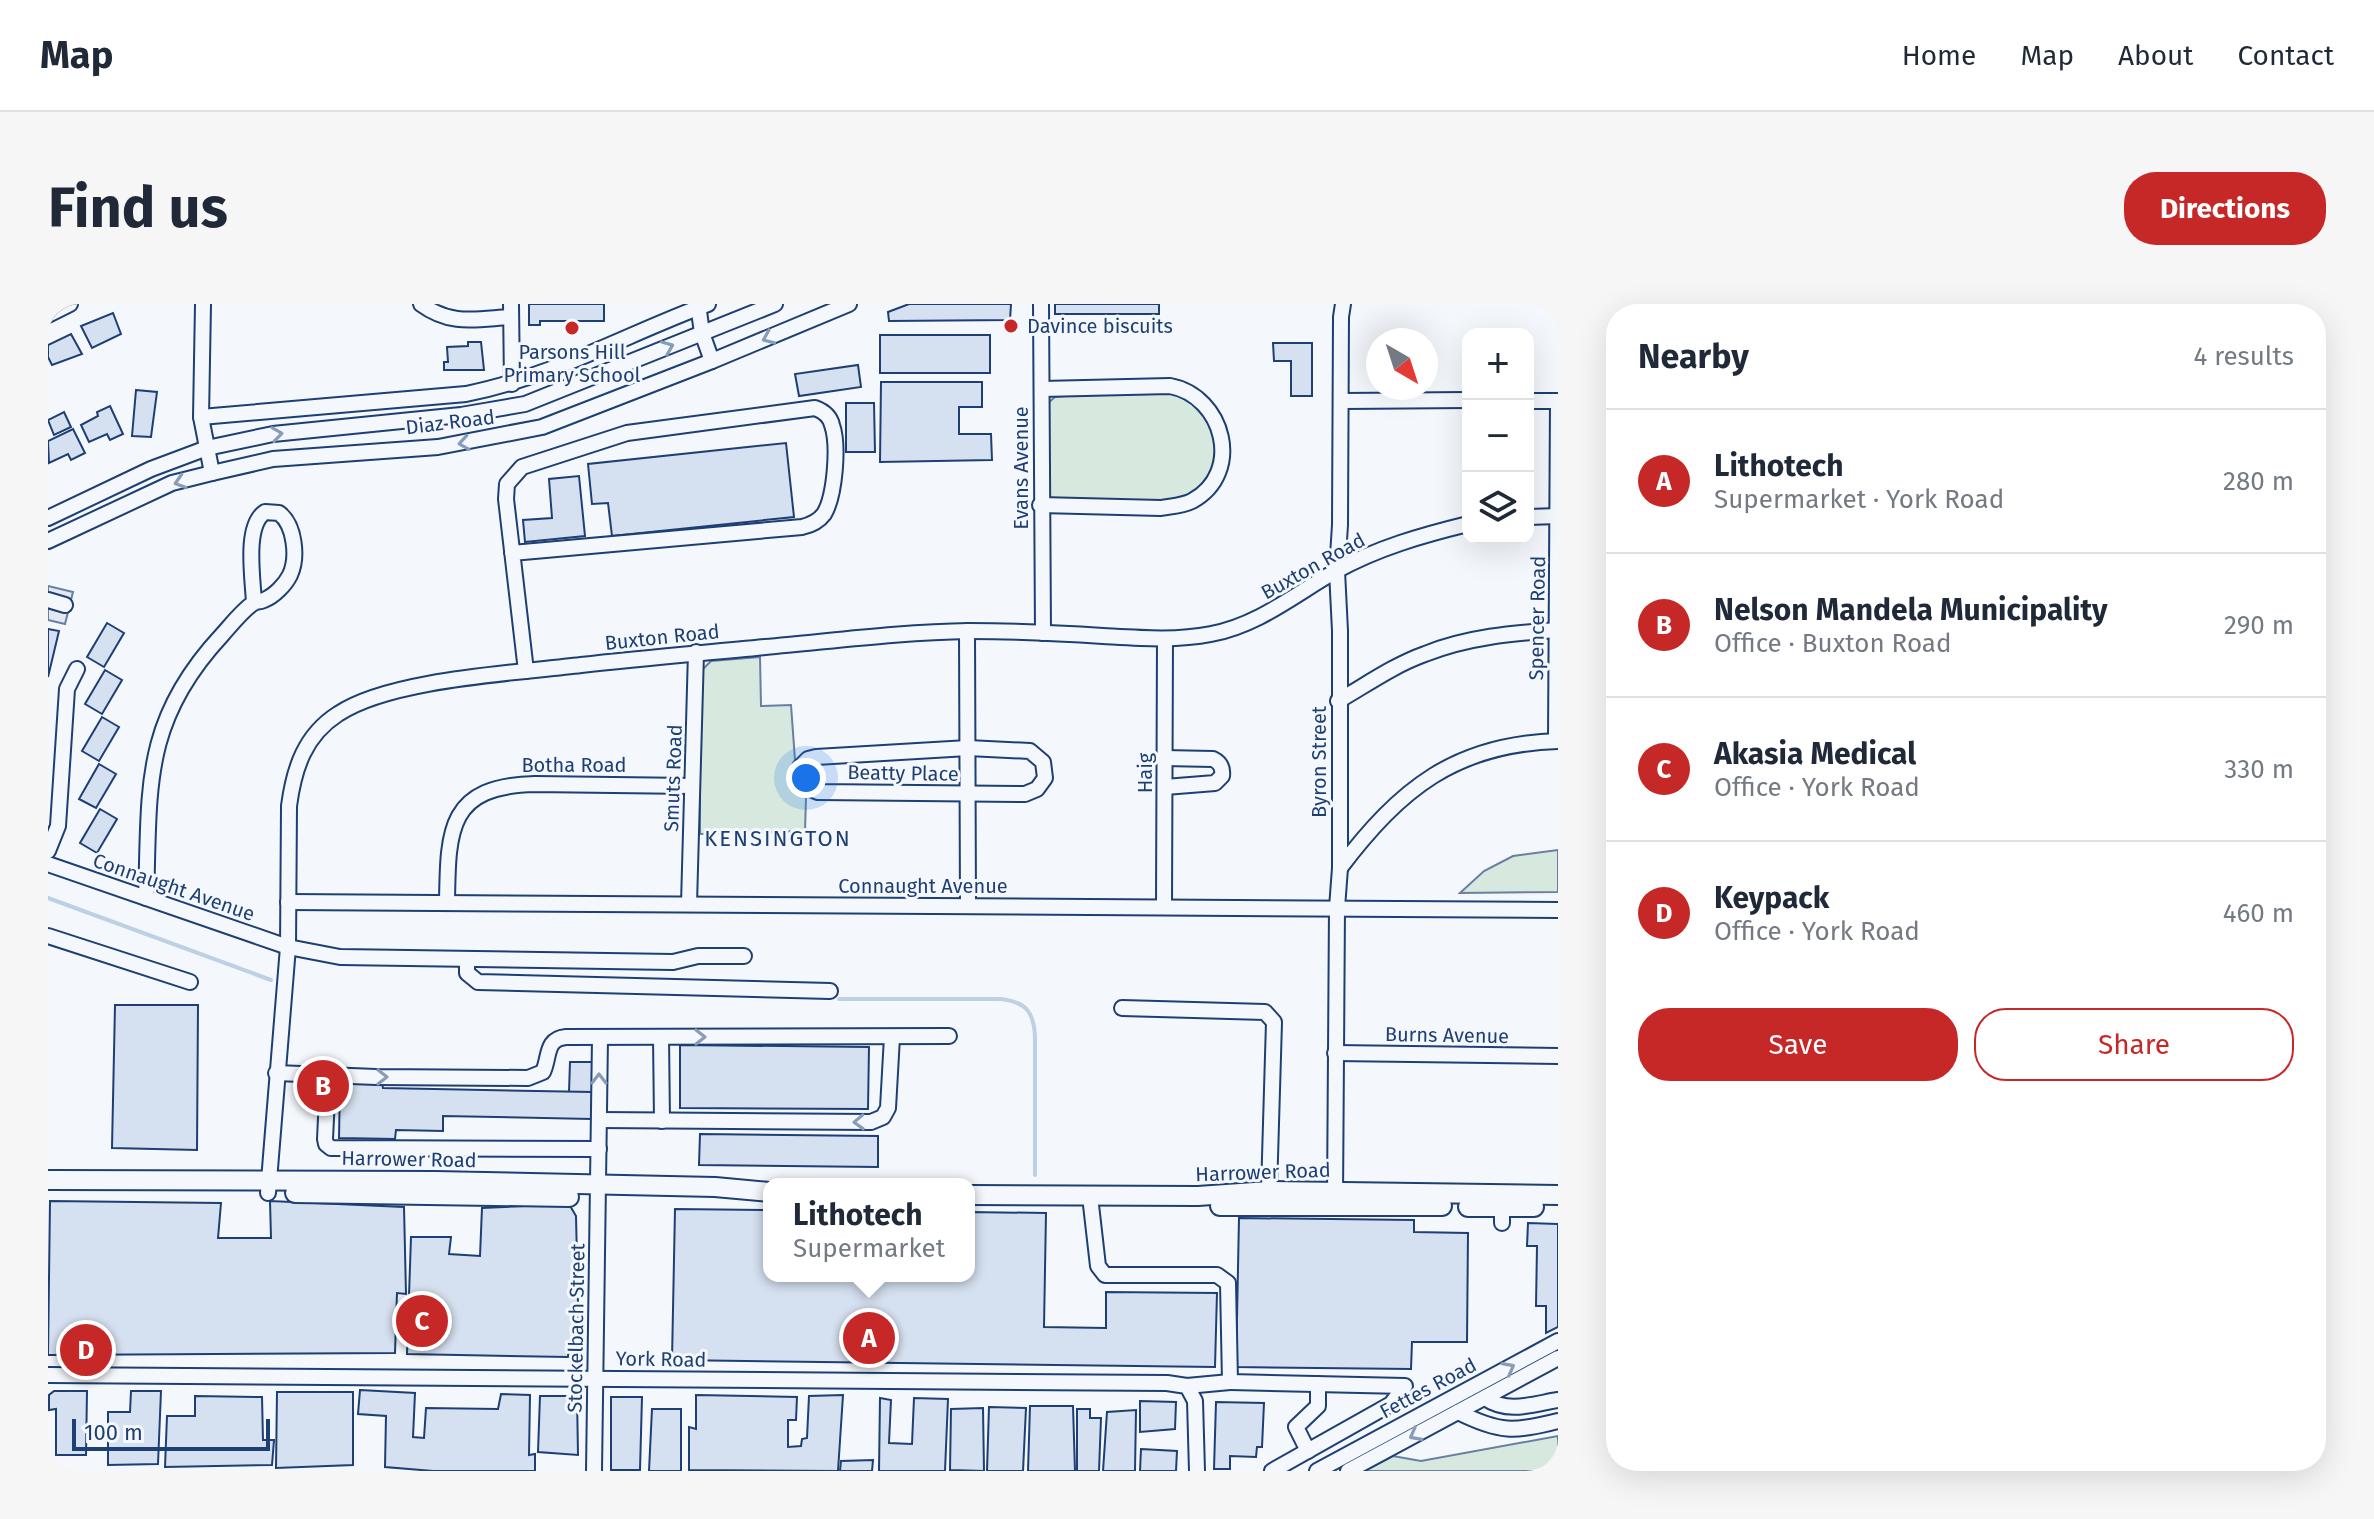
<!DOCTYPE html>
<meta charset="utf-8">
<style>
:root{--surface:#fff;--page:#f6f6f7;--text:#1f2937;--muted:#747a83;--line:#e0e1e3;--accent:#c62828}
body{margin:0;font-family:"Fira Sans",sans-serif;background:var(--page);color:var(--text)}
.controls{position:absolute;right:24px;top:24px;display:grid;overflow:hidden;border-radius:16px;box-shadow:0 8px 32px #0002}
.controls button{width:72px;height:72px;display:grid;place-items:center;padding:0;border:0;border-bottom:2px solid var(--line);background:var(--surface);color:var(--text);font:40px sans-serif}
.compass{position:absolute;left:1318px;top:24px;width:72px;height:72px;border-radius:50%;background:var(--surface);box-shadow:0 8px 32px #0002;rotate:141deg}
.scale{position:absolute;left:24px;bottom:20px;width:198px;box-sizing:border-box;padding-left:8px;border:4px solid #1d3f73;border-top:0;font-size:22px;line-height:28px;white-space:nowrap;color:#1d3f73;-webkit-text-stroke:6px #f4f7fb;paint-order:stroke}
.you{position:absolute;left:758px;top:474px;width:28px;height:28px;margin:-20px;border:6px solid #fff;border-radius:50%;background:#1a73e8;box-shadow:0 0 0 12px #1a73e833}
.badge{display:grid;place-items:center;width:52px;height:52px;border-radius:50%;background:var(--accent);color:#fff;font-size:26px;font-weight:700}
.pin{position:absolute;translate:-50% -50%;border:4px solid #fff;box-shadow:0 2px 8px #0006}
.popup{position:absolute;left:715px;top:874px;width:212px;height:104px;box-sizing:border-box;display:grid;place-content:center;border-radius:16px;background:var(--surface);filter:drop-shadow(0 2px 6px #0005);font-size:26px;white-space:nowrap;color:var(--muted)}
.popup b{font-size:30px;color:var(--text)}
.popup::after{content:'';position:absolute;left:50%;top:100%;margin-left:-16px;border:16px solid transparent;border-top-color:var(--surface)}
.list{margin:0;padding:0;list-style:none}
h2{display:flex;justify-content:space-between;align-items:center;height:104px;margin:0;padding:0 32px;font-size:34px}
h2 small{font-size:26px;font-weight:400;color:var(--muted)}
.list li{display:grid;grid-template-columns:52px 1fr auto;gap:24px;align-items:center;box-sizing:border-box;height:144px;padding:0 32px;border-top:2px solid var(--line)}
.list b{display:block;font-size:30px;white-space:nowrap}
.list p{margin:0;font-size:26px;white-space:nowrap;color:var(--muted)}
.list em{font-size:26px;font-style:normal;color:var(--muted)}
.actions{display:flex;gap:16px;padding:24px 32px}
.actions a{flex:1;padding:18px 0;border:2px solid var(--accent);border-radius:32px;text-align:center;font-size:28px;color:var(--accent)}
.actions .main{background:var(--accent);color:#fff}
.icon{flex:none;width:44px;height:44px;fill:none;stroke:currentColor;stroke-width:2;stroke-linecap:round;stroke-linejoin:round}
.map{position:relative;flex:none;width:1510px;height:1167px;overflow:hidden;border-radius:32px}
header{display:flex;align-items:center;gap:48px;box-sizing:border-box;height:112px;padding:0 40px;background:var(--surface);border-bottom:2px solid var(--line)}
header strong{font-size:38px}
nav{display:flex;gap:44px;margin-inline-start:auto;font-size:28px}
.intro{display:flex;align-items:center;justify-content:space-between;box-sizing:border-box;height:192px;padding:0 48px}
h1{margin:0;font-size:56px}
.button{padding:20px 36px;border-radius:32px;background:var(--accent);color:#fff;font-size:28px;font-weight:700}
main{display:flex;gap:48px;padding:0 48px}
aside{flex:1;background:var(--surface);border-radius:32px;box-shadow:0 8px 32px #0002}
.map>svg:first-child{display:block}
.green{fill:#d7e8df;stroke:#687fa3;stroke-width:2}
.parking{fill:#e3e8f0;stroke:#687fa3;stroke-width:2}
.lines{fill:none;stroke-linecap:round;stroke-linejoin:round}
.stream{stroke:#bed0e5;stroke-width:4}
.building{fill:#d5e0f0;stroke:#1d3f73;stroke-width:2}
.minor-casing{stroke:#1d3f73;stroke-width:18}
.major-casing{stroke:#1d3f73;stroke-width:22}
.minor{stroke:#f4f7fb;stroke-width:14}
.major{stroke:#f4f7fb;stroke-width:18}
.oneway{stroke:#889bb7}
.poi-dot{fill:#c62828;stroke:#f4f7fb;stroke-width:3}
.labels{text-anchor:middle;stroke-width:6;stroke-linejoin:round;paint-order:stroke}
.poi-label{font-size:20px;fill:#1d3f73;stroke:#f4f7fb;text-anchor:start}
.street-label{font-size:20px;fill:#1d3f73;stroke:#f4f7fb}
.neighbourhood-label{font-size:22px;letter-spacing:2px;fill:#1d3f73;stroke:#f4f7fb}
</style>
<header>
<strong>Map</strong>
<nav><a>Home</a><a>Map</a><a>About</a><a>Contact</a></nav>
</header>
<div class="intro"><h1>Find us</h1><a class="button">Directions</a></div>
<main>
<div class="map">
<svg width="1510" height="1167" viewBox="0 0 1510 1167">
<rect width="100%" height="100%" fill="#f4f7fb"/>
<g class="green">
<path d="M1129,88C1180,109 1181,184 1124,197H1008L1002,193L999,186V100L1007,93L1017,92Z"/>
<polygon points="712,353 713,402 743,401 747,456 742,473 747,486 758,494 757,527 652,530 652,368 663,357"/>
<polygon points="1510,546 1510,588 1412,589 1436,567 1465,552"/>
<polygon points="1510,1132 1510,1165 1500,1167 1316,1167 1345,1152 1373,1157"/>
</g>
<polygon class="parking" points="0,282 25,288 17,320 0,316"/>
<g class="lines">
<g class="stream">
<polyline points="0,594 223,676"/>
<path d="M791,695H953C978,698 986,708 987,733V871"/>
</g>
</g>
<g class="building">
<polygon points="481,0 556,0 556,17 492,17 492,21 481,21"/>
<polygon points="861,0 963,0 962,16 841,17 840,8"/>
<rect x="1007" y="0" width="104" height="10"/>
<polygon points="65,9 73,30 44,44 33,22"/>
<polygon points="23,30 34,50 4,61 0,53 0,41"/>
<rect x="832" y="31" width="110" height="38"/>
<polygon points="420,38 433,38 436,66 396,66 396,58 400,58 399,43 420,42"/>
<polygon points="1225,39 1264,39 1264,92 1243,92 1243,57 1226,57"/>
<polygon points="810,61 813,83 751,92 747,70"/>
<polygon points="833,78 934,78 934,103 911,103 911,130 943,130 944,156 832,158"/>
<polygon points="88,86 109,88 103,133 84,132"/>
<polygon points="798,99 826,99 827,148 798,148"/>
<polygon points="62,102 75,130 62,136 59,130 41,138 33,121 50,112 49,108"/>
<polygon points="16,108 23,123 6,131 0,116"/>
<polygon points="25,125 37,149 23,156 20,150 1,159 0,137"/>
<polygon points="738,139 746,213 564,232 560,199 544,200 540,160"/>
<polygon points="531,172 537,232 477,238 475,216 504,214 501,175"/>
<polygon points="59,319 76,329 56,363 39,353"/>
<polygon points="0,325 11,327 0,373"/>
<polygon points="57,366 74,376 54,410 37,400"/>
<polygon points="54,413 71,423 51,457 34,447"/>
<polygon points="51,460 68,470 48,504 31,495"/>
<polygon points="52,505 69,515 49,549 32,539"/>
<polygon points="67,701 150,701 149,846 64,844"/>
<polygon points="632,741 821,743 820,805 632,804"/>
<polygon points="522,758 545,758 544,788 521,788"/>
<polygon points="292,779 334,779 335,784 544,788 543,815 395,812 395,827 348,826 347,835 291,834"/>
<polygon points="652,830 830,832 830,863 651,861"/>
<polygon points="2,897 173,899 170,934 223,934 222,897 356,903 358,990 349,989 347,1049 0,1051"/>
<polygon points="521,900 528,912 531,1043 521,1043 520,1053 359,1050 363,933 403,933 401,950 432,952 434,904"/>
<polygon points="627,905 721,906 721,972 921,972 921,908 998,909 996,1023 1058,1024 1058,988 1169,989 1167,1063 624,1056"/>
<polygon points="1191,914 1366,916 1366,928 1420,929 1419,1038 1364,1038 1363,1065 1188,1063"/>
<polygon points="1480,919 1510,920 1510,1023 1498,1029 1498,1002 1488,1002 1489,942 1479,942"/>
<polygon points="312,1086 367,1089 365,1133 376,1134 378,1104 450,1105 453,1090 482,1091 481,1151 487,1150 487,1167 385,1167 337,1163 338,1112 310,1110"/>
<polygon points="6,1087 39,1087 38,1151 8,1151 8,1105 1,1106 1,1091"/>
<polygon points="83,1087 113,1087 110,1160 60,1161 60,1108 82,1108"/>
<polygon points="229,1088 305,1088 305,1161 228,1164"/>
<polygon points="648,1091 749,1093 748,1116 740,1116 740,1143 753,1142 754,1135 759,1134 761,1092 795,1091 790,1167 641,1166 641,1123 648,1125"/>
<polygon points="147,1092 214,1093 215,1136 226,1136 224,1161 117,1163 119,1112 147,1112"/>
<polygon points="492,1092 529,1092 530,1151 490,1148"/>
<polygon points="563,1093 594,1093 592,1166 563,1166"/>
<polygon points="832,1094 843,1096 841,1139 864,1140 866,1094 900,1095 897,1167 831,1167"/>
<polygon points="1092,1097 1128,1098 1127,1125 1092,1128"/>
<polygon points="1168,1098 1216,1099 1214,1143 1209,1143 1208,1153 1182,1152 1182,1165 1166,1165"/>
<polygon points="982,1102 1025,1102 1027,1167 980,1167"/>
<polygon points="941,1103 978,1104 975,1167 939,1167"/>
<polygon points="935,1104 936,1167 902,1166 903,1105"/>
<polygon points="604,1105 633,1105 633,1167 601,1167"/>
<polygon points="1029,1105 1042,1105 1042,1114 1053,1114 1051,1167 1029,1167"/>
<polygon points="1088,1106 1087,1167 1055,1167 1059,1108"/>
<polygon points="1093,1145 1129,1147 1128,1167 1092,1167"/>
<polygon points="825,1156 824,1167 792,1167 793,1157"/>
</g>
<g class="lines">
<g class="minor-casing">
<g id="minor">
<polyline points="155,0 153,113 164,169"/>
<path d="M373,0C403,22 428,15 463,13"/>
<polyline points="463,0 464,80"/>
<polyline points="650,0 654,29 664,57"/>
<polyline points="993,0 995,329"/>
<polyline points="0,11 22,0"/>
<polyline points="1294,97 1420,96"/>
<polyline points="1480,97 1510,97"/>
<path d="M153,113L418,90C504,73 579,30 660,0"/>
<path d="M992,201L1113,204C1123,202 1134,202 1144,197C1196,169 1176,92 1122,82L994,85"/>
<polyline points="1480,213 1510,212"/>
<polyline points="0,214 103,165 159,144 225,130 413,111 477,100 727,0"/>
<polyline points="0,237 124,179 164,169 225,155 390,143 494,123 664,57 801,0"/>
<path d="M464,249L754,223C763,221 770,218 776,210C787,192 791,141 784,121C782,112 775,107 767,104L579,129L474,163L459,180L458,195L478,367"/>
<polyline points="0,296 17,301"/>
<polyline points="919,327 920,602"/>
<path d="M1290,397C1318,381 1346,361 1377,350C1419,333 1465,329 1510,326"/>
<polyline points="1508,437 1510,97"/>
<polygon points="920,444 982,447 995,458 997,474 989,485 977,490 770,488 757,483 752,475 752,463 760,455 768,453"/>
<path d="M1116,454L1165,455C1173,459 1175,464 1174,472L1167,479L1117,483"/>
<polyline points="0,547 10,522 19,385 29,365"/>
<polyline points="0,560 240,643 292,653 625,658 650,652 696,652"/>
<path d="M1292,564C1352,485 1407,440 1510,437"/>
<path d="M98,594C102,485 93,418 174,331C183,321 193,308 204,300C210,296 209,299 216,296C226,292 237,281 242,271C250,254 247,221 231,209L217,208C196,222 205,275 206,299"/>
<polyline points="240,598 1510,606"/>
<path d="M399,599C400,525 400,482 487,480L644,482"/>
<polyline points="641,600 648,348"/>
<polyline points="1116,603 1117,335"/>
<polyline points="0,632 142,678"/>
<polyline points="419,655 419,669 430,678 782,687"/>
<polyline points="1074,704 1217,708 1226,718 1221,887"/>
<polyline points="613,733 614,817"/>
<polyline points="1287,749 1510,752"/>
<path d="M228,769L328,773L480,774L495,768C502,753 497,735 518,733L901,732"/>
<polyline points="280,772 277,835 278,840 283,844 551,845"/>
<polyline points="551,816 823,818 835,813 840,804 844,733"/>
<path d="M220,889L240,643L241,502C246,464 257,431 290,410C342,375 469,369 533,361C594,354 656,349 717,343C785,337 853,328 921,327C966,327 1011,329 1055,332C1091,334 1128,337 1163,330C1211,321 1247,290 1288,267C1329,244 1375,231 1420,220"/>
<polyline points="1287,895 1289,604 1292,564 1292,327 1289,267 1292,221 1293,13 1295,0"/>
<polyline points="1043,901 1050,962 1057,971 1169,971 1180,979 1182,1078 1357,1082 1343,1100 1224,1167"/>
<polyline points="1454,919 1454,894"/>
<polyline points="0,1071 1119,1079 1139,1082 1147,1097 1149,1167"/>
<polyline points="1139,1082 1182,1078"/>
<path d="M1437,1094C1460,1110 1485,1100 1510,1096"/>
<path d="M1410,1108C1452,1129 1466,1128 1510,1117"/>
<polyline points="1260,1147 1248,1123 1270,1102 1270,1080"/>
<polyline points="546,1167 552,734"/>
<polyline points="1269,1167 1510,1037"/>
<polyline points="1300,1167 1510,1054"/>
</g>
</g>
<g class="major-casing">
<g id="major">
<polyline points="0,876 387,877 667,883 721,888"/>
<polyline points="247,889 521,893"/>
<polyline points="921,891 1150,892 1221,887 1510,891"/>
<polyline points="1172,902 1394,902"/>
<polyline points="1420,903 1486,903"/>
</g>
</g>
<use href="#minor" class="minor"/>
<use href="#major" class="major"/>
</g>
<defs><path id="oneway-chevron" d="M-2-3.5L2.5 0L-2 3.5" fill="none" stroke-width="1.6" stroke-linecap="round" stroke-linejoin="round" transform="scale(2)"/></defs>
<g class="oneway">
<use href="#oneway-chevron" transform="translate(720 34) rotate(157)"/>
<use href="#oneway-chevron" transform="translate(620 43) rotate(-22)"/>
<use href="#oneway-chevron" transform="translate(229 130) rotate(-8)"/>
<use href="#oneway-chevron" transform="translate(416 139) rotate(171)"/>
<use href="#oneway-chevron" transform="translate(132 178) rotate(163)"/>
<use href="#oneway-chevron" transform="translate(652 733)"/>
<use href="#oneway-chevron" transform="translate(334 773) rotate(1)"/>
<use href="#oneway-chevron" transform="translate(551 775) rotate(-90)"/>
<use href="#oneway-chevron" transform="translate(811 818) rotate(178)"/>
<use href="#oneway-chevron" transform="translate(1461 1064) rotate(-28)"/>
<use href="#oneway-chevron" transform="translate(1367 1131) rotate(152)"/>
</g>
<g class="poi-dot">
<circle cx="963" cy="22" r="8"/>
<circle cx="524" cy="24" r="8"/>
</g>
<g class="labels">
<g class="poi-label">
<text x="979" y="29">Davince biscuits</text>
<text x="524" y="55" text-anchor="middle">Parsons Hill<tspan x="524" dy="23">Primary School</tspan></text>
</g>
<g class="street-label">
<text transform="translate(402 118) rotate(-7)" y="7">Diaz Road</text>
<text transform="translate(973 164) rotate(-90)" y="7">Evans Avenue</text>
<text transform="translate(1265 262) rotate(-29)" y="7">Buxton Road</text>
<text transform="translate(1489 314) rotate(-89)" y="7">Spencer Road</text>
<text transform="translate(614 333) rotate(-6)" y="7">Buxton Road</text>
<text transform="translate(1271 458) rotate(-90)" y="7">Byron Street</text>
<text x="526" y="468">Botha Road</text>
<text transform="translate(855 469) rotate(1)" y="7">Beatty Place</text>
<text transform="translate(1097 469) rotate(-90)" y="7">Haig</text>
<text transform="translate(625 474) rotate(-88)" y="7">Smuts Road</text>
<text x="875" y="589">Connaught Avenue</text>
<text transform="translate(126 583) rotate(19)" y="7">Connaught Avenue</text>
<text transform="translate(1399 731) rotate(1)" y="7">Burns Avenue</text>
<text transform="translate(361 855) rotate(1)" y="7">Harrower Road</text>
<text transform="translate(1215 868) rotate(-2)" y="7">Harrower Road</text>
<text transform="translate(528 1024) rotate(-89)" y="7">Stockelbach Street</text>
<text transform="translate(613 1055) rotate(1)" y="7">York Road</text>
<text transform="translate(1380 1084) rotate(-28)" y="7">Fettes Road</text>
</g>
<g class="neighbourhood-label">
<text x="730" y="542">KENSINGTON</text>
</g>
</g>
</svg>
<div class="controls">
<button>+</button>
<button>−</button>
<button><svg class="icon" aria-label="layers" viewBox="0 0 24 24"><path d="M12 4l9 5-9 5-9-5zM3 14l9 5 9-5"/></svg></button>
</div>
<svg class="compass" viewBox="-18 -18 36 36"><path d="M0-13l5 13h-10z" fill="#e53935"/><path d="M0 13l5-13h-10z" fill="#747a83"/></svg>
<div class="scale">100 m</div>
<div class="you"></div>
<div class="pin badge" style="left:821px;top:1034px">A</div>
<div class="popup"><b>Lithotech</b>Supermarket</div>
<div class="pin badge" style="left:275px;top:782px">B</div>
<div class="pin badge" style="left:374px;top:1017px">C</div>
<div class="pin badge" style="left:38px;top:1046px">D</div>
</div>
<aside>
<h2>Nearby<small>4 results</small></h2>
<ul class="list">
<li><span class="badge">A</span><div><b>Lithotech</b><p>Supermarket · York Road</p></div><em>280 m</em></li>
<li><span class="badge">B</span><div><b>Nelson Mandela Municipality</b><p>Office · Buxton Road</p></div><em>290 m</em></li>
<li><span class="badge">C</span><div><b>Akasia Medical</b><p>Office · York Road</p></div><em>330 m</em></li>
<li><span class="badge">D</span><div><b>Keypack</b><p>Office · York Road</p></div><em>460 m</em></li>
</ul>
<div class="actions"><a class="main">Save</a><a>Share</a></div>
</aside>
</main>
